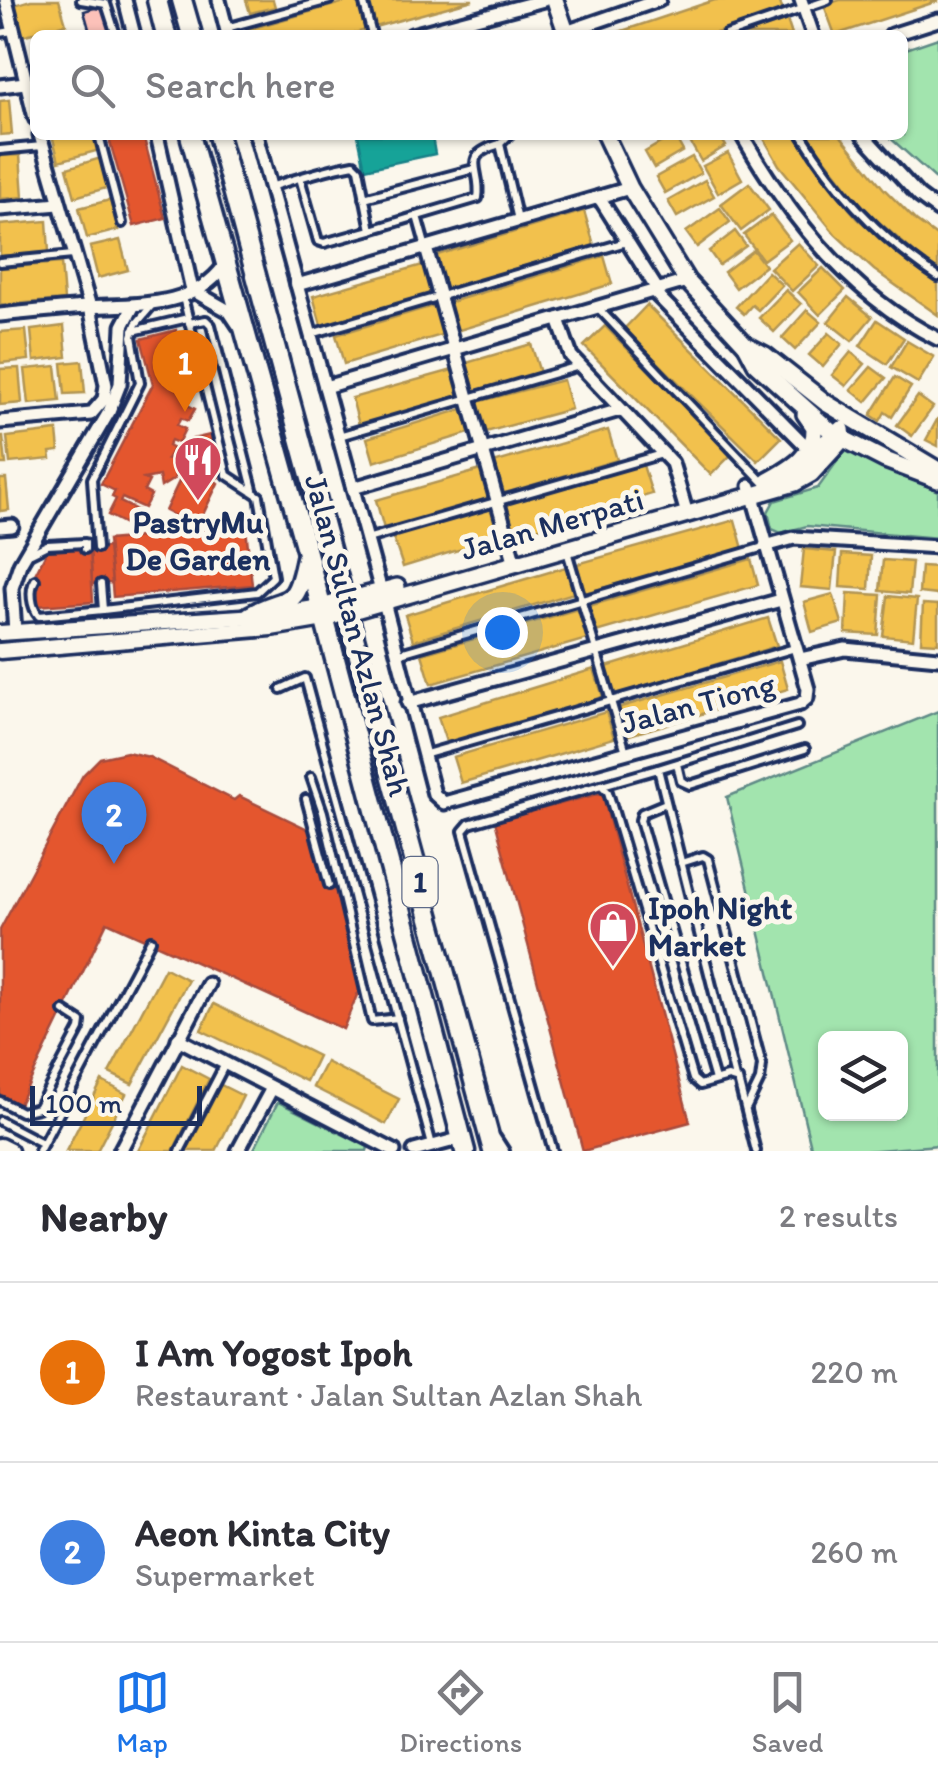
<!DOCTYPE html>
<meta charset="utf-8">
<style>
:root{--surface:#fff;--page:#f7f7f7;--text:#2b2b33;--muted:#7c7c81;--line:#e1e1e2;--accent:#1a73e8}
body{margin:0;font-family:Itim,sans-serif;background:var(--page);color:var(--text)}
.controls{position:absolute;right:30px;bottom:30px;display:grid;overflow:hidden;border-radius:15px;box-shadow:0 2px 8px #0004}
.controls button{width:90px;height:90px;display:grid;place-items:center;padding:0;border:0;border-bottom:2px solid var(--line);background:var(--surface);color:var(--text);font:50px sans-serif}
.scale{position:absolute;left:30px;bottom:25px;width:172px;box-sizing:border-box;padding-left:10px;border:5px solid #1b2f5e;border-top:0;font-size:28px;line-height:35px;white-space:nowrap;color:#1b2f5e;-webkit-text-stroke:8px #fbf7ec;paint-order:stroke}
.you{position:absolute;left:502px;top:632px;width:35px;height:35px;margin:-25px;border:8px solid #fff;border-radius:50%;background:#1a73e8;box-shadow:0 0 0 15px #1a73e833}
.badge{display:grid;place-items:center;width:65px;height:65px;border-radius:50%;background:var(--accent);color:#fff;font-size:32px;font-weight:700}
.pin{position:absolute;translate:-50% -82px;filter:drop-shadow(0 2px 5px #0008)}
.pin::after{content:'';position:absolute;top:52px;width:35px;height:30px;background:inherit;clip-path:polygon(0 0,100% 0,50% 100%)}
.list{margin:0;padding:0;list-style:none}
h2{display:flex;justify-content:space-between;align-items:center;height:130px;margin:0;padding:0 40px;font-size:42px}
h2 small{font-size:32px;font-weight:400;color:var(--muted)}
.list li{display:grid;grid-template-columns:65px 1fr auto;gap:30px;align-items:center;box-sizing:border-box;height:180px;padding:0 40px;border-top:2px solid var(--line)}
.list b{display:block;font-size:38px;white-space:nowrap}
.list p{margin:0;font-size:32px;white-space:nowrap;color:var(--muted)}
.list em{font-size:32px;font-style:normal;color:var(--muted)}
.icon{flex:none;width:55px;height:55px;fill:none;stroke:currentColor;stroke-width:2;stroke-linecap:round;stroke-linejoin:round}
.map{position:relative;flex:none;width:938px;height:1151px;overflow:hidden}
.search{position:absolute;background:var(--surface);box-shadow:0 2px 8px #0004;left:30px;right:30px;top:30px;height:110px;display:flex;align-items:center;gap:25px;box-sizing:border-box;padding:0 35px;border-radius:15px;color:var(--muted);font-size:38px}
.sheet{height:490px;background:var(--surface)}
nav{display:flex;justify-content:space-around;align-items:center;box-sizing:border-box;height:140px;border-top:2px solid var(--line);background:var(--surface);font-size:28px;color:var(--muted)}
nav a{display:grid;justify-items:center;gap:5px}
nav .on{color:var(--accent)}
.map>svg:first-child{display:block}
.green{fill:#a2e4ae;stroke:#5e8a86;stroke-width:2.5;fill-rule:evenodd}
.homes{fill:#f2c14e;stroke:#b29553;stroke-width:2.5}
.shops{fill:#e4572e;stroke:#a84b3c;stroke-width:2.5}
.public{fill:#17a398;stroke:#188087;stroke-width:2.5}
.building{fill:#fcc1b9;stroke:#1b2f5e;stroke-width:2.5}
.lines{fill:none;stroke-linecap:round;stroke-linejoin:round}
.service-casing{stroke:#1b2f5e;stroke-width:14}
.minor-casing{stroke:#1b2f5e;stroke-width:19}
.tertiary-casing{stroke:#1b2f5e;stroke-width:21}
.secondary-casing{stroke:#1b2f5e;stroke-width:22}
.primary-casing{stroke:#1b2f5e;stroke-width:25}
.service{stroke:#fbf7ec;stroke-width:6}
.minor{stroke:#fbf7ec;stroke-width:11}
.tertiary{stroke:#fbf7ec;stroke-width:14}
.secondary{stroke:#fbf7ec;stroke-width:15}
.primary{stroke:#fbf7ec;stroke-width:18}
.labels{text-anchor:middle;stroke-width:10;stroke-linejoin:round;paint-order:stroke}
.shield{fill:#fbf7ec;stroke:#5e6b89;stroke-width:2.5}
.shield-label{font-size:30px;font-weight:bold;fill:#1b2f5e}
.poi-label{font-size:32px;font-weight:bold;fill:#1b2f5e;stroke:#fbf7ec}
.street-label{font-size:32px;fill:#1b2f5e;stroke:#fbf7ec}
</style>
<div class="map">
<svg width="938" height="1151" viewBox="0 0 938 1151">
<rect width="100%" height="100%" fill="#fbf7ec"/>
<filter id="ink" filterUnits="userSpaceOnUse"><feTurbulence type="fractalNoise" baseFrequency=".01" numOctaves="2"/><feDisplacementMap in="SourceGraphic" scale="20" xChannelSelector="R" yChannelSelector="G"/><feConvolveMatrix kernelMatrix="1 2 1 2 8 2 1 2 1" color-interpolation-filters="sRGB"/></filter>
<g filter="url(#ink)">
<g class="green">
<polygon points="938,38 938,181 887,135 903,135 903,50"/>
<polygon points="846,449 938,491 938,538 807,526 781,533 772,529 768,512 774,501 818,488"/>
<path d="M938,711V1145L866,1151H812L727,797ZM900,1038V1114H826V1038Z"/>
<polygon points="278,1102 368,1147 367,1151 253,1151"/>
</g>
<g class="homes">
<polygon points="31,0 59,0 66,24 22,36 14,5"/>
<polygon points="246,0 273,0 275,7 250,13"/>
<polygon points="352,0 358,0 366,30 348,35 248,35 246,30"/>
<polygon points="368,0 473,0 375,27"/>
<polygon points="715,0 779,0 783,11 710,35 610,35"/>
<polygon points="840,0 938,0 938,1 835,35 824,5"/>
<polygon points="787,20 792,35 744,35"/>
<polygon points="9,100 12,134 0,135 0,101"/>
<polygon points="52,135 95,135 100,150 59,161"/>
<polygon points="674,135 683,151 654,168 645,152"/>
<polygon points="686,135 719,135 726,146 701,161"/>
<polygon points="762,135 796,135 828,183 858,219 938,283 938,315 874,270 836,235 779,165"/>
<polygon points="807,135 840,135 884,189 916,221 938,237 938,273 864,209"/>
<polygon points="728,153 742,179 718,193 703,166"/>
<polygon points="20,155 23,197 0,199 0,156"/>
<polygon points="692,157 701,173 665,193 656,177"/>
<polygon points="101,158 110,187 75,197 67,168"/>
<polygon points="705,180 714,196 677,217 668,201"/>
<polygon points="749,183 769,210 741,231 721,204"/>
<polygon points="110,200 118,230 87,238 79,208"/>
<polygon points="720,208 730,222 697,247 686,232"/>
<polygon points="584,211 594,245 445,290 434,256"/>
<polygon points="771,215 790,240 763,260 744,235"/>
<polygon points="47,221 49,252 0,256 0,225"/>
<polygon points="735,231 746,246 719,265 709,251"/>
<polygon points="120,240 128,270 98,278 90,247"/>
<polygon points="798,243 819,266 792,291 770,268"/>
<polygon points="753,250 765,266 736,288 724,272"/>
<polygon points="604,256 612,284 456,331 447,303"/>
<polygon points="61,263 64,300 0,305 0,268"/>
<polygon points="426,264 435,293 321,325 313,296"/>
<polygon points="823,268 845,290 820,315 798,292"/>
<polygon points="768,272 782,285 758,310 752,305 744,314 736,307"/>
<polygon points="786,290 801,304 774,332 759,318"/>
<polygon points="848,297 872,317 852,341 828,322"/>
<polygon points="436,305 445,334 344,364 336,335"/>
<polygon points="647,305 781,438 758,461 624,329"/>
<polygon points="807,310 821,322 795,350 782,338"/>
<polygon points="877,320 904,338 887,364 860,346"/>
<polygon points="64,326 67,357 34,361 31,330"/>
<polygon points="605,326 732,454 711,475 584,346"/>
<polygon points="26,330 29,360 0,363 0,332"/>
<polygon points="829,333 842,344 823,367 809,355"/>
<polygon points="907,341 934,357 918,383 891,367"/>
<polygon points="531,344 540,373 474,392 466,363"/>
<polygon points="851,352 865,364 846,386 832,375"/>
<polygon points="82,361 85,393 65,394 62,363"/>
<polygon points="56,366 60,401 29,404 25,369"/>
<polygon points="871,367 886,378 866,402 851,390"/>
<polygon points="19,368 22,403 0,405 0,369"/>
<polygon points="456,369 464,395 359,425 352,398"/>
<polygon points="895,377 911,387 892,417 885,412 880,421 871,415"/>
<polygon points="563,380 571,409 486,432 477,402"/>
<polygon points="918,396 933,407 912,436 897,425"/>
<polygon points="466,408 473,432 374,462 367,438"/>
<polygon points="938,418 938,446 926,440"/>
<polygon points="608,430 617,460 502,494 493,463"/>
<polygon points="57,431 59,451 50,452 51,459 10,463 7,437"/>
<polygon points="0,437 3,437 6,464 0,464"/>
<polygon points="642,462 652,494 513,536 503,504"/>
<polygon points="484,469 492,498 384,529 376,500"/>
<polygon points="0,479 6,479 9,510 0,511"/>
<polygon points="494,506 504,536 403,567 393,537"/>
<polygon points="735,520 743,549 585,593 577,564"/>
<polygon points="804,549 836,552 832,590 800,587"/>
<polygon points="842,554 871,556 869,589 840,587"/>
<polygon points="751,559 758,585 596,632 589,606"/>
<polygon points="883,560 912,562 909,594 880,591"/>
<polygon points="921,566 938,567 938,595 919,593"/>
<polygon points="566,567 574,593 413,641 405,615"/>
<polygon points="848,593 881,595 878,635 846,633"/>
<polygon points="833,594 842,623 812,632 804,602"/>
<polygon points="888,596 917,599 913,639 883,636"/>
<polygon points="923,604 938,605 938,643 921,642"/>
<polygon points="578,609 587,639 431,684 422,654"/>
<polygon points="768,618 777,646 614,695 606,667"/>
<polygon points="780,661 788,689 626,736 617,708"/>
<polygon points="594,669 603,697 447,745 438,717"/>
<polygon points="606,712 614,738 461,783 453,757"/>
<polygon points="165,968 188,980 132,1084 109,1073"/>
<polygon points="214,1004 318,1056 306,1081 201,1030"/>
<polygon points="326,1062 399,1099 386,1124 313,1087"/>
<polygon points="182,1065 209,1079 173,1151 138,1151"/>
<polygon points="102,1081 126,1094 97,1151 66,1151"/>
<polygon points="219,1084 243,1096 216,1151 186,1151"/>
</g>
<g class="shops">
<polygon points="108,135 143,135 165,218 134,226"/>
<polygon points="176,330 192,393 186,404 195,409 188,421 181,418 177,425 185,429 178,443 171,440 168,446 173,449 167,459 176,457 179,465 174,479 161,487 159,476 144,479 149,481 144,491 151,495 144,508 122,498 120,502 141,512 133,528 108,515 116,499 112,497 115,491 101,484 153,384 141,339"/>
<polygon points="210,435 219,477 213,479 218,483 197,527 165,511 186,467 201,474 193,439"/>
<polygon points="246,528 252,585 113,597 108,540"/>
<polygon points="108,547 112,583 92,584 90,548"/>
<polygon points="90,548 93,602 37,606 34,576 47,551"/>
<polygon points="127,752 149,757 234,800 239,796 310,830 323,882 342,889 364,978 343,1029 107,922 18,1106 0,1098 0,930 83,775 100,758"/>
<polygon points="602,793 690,1122 583,1151 495,821"/>
</g>
<polygon class="public" points="358,135 440,135 432,137 435,154 365,169"/>
<polygon class="building" points="104,5 113,35 81,35 80,32 89,29 84,11"/>
<g class="lines">
<g class="service-casing">
<g id="service">
<polyline points="81,0 106,4 116,35"/>
<polyline points="363,0 372,35"/>
<polyline points="226,28 329,0"/>
<polyline points="0,33 12,31"/>
<polyline points="726,35 828,0"/>
<polyline points="99,135 122,223"/>
<polyline points="509,135 500,144 518,220"/>
<path d="M802,135C837,192 882,240 938,277"/>
<polyline points="0,150 42,146"/>
<path d="M270,187C298,178 326,169 354,164L359,169L371,230L324,243L318,241L300,178"/>
<polyline points="364,198 474,169"/>
<polyline points="371,230 417,216"/>
<path d="M426,248L417,216L478,198C483,169 458,156 500,144"/>
<polyline points="0,262 73,255"/>
<polyline points="599,309 763,482"/>
<polyline points="189,323 206,320 211,325 253,489"/>
<polyline points="133,331 188,318"/>
<polyline points="311,334 626,242"/>
<polyline points="339,436 579,366"/>
<polyline points="367,539 662,454"/>
<polyline points="97,548 92,479 140,383 132,336 136,324 154,303"/>
<polyline points="567,551 626,752"/>
<polyline points="31,553 47,545 85,543 85,549"/>
<path d="M35,580C29,590 31,607 39,616L103,610"/>
<polyline points="101,584 103,610 257,592 273,577 259,496 227,475 183,297"/>
<polyline points="397,654 764,547"/>
<polyline points="281,689 305,678 432,1145"/>
<polyline points="423,755 795,648"/>
<polyline points="677,764 681,781 690,785 805,749"/>
<polyline points="658,769 797,726"/>
<polyline points="311,777 323,812 372,1021 398,1018"/>
<polyline points="602,785 658,769 735,1078"/>
<polyline points="306,799 329,885"/>
<polyline points="666,803 642,813 640,820 715,1080"/>
<polyline points="681,863 703,856 708,859 762,1065 760,1080 747,1107"/>
<polyline points="0,1101 21,1112 38,1108 80,1029 81,1022 64,1011"/>
<polyline points="0,1121 42,1143"/>
<polyline points="496,1137 505,1151"/>
<polyline points="39,1151 151,940"/>
<polyline points="180,1151 225,1064"/>
<polyline points="553,1151 463,831 469,824 601,785 608,792 693,1079 700,1085 728,1077 738,1080 756,1151"/>
</g>
</g>
<g class="minor-casing">
<g id="minor">
<polyline points="6,0 35,118"/>
<polyline points="125,0 134,35"/>
<polyline points="219,0 228,35"/>
<polyline points="801,0 813,35"/>
<polyline points="566,32 659,0"/>
<polyline points="412,35 544,0"/>
<polyline points="891,35 938,20"/>
<polyline points="0,86 25,83"/>
<polyline points="157,135 192,290"/>
<polyline points="256,135 381,591"/>
<path d="M742,135C789,217 851,296 938,339"/>
<polyline points="863,135 919,196 938,210"/>
<polyline points="599,197 657,289"/>
<polyline points="0,209 59,204"/>
<polyline points="426,248 515,564"/>
<polyline points="297,285 630,188"/>
<polyline points="192,290 229,311 239,326"/>
<polyline points="653,291 809,449"/>
<path d="M0,315C29,312 58,309 87,307C133,304 194,309 224,266"/>
<polyline points="558,319 571,356 672,463 687,514"/>
<polyline points="325,387 687,281"/>
<polyline points="0,422 91,414 104,399 106,385 90,307 40,135"/>
<polyline points="353,488 620,410"/>
<polyline points="0,527 12,526"/>
<polyline points="765,546 794,538 938,547"/>
<polyline points="384,602 434,794 444,803 800,704 807,698 808,689 750,486"/>
<polyline points="15,632 12,588 20,564 109,412 120,384 123,326 133,307"/>
<polyline points="800,659 845,649 938,658"/>
<polyline points="408,703 781,600"/>
<polyline points="178,1039 394,1151"/>
<polyline points="120,1151 208,984"/>
<polyline points="238,1151 272,1088"/>
<polyline points="414,1151 462,1138"/>
</g>
</g>
<g class="tertiary-casing">
<g id="tertiary">
<polyline points="0,633 271,615 321,607"/>
<polyline points="0,651 271,628 324,619"/>
<polyline points="0,1146 10,1151"/>
</g>
</g>
<g class="secondary-casing">
<g id="secondary">
<polyline points="555,0 567,35"/>
<polyline points="605,135 630,188 687,281 746,345 756,364 834,434 885,460 938,480"/>
<polyline points="746,345 765,355 826,403 938,470"/>
<polyline points="789,475 801,468 827,441"/>
<path d="M768,481C790,469 816,455 814,427L805,414"/>
<polyline points="321,607 397,587"/>
<polyline points="324,619 795,483 811,474 843,439 842,429"/>
</g>
</g>
<g class="primary-casing">
<g id="primary">
<polyline points="157,0 166,35"/>
<polyline points="182,0 192,35"/>
<polyline points="190,135 307,553 465,1151"/>
<polyline points="218,135 493,1151"/>
<path d="M250,616C289,594 295,613 306,558"/>
</g>
</g>
<use href="#service" class="service"/>
<use href="#minor" class="minor"/>
<use href="#tertiary" class="tertiary"/>
<use href="#secondary" class="secondary"/>
<use href="#primary" class="primary"/>
</g>
</g>
<defs>
<g id="restaurant-pin" transform="scale(2.5)"><path d="M0 17L-7.5 6A9.5 9.5 0 1 1 7.5 6Z" fill="#d1495b" stroke="#fbf7ec"/><path d="M-5-6h1v4h1v-4h1v4h1v-4h1v5L-1.5 .5V6h-2V.5L-5-1ZM5-6V6H3V1.5H1.5Q1.5-4 5-6Z" fill="#fff"/></g>
<g id="shop-pin" transform="scale(2.5)"><path d="M0 17L-7.5 6A9.5 9.5 0 1 1 7.5 6Z" fill="#d1495b" stroke="#fbf7ec"/><path d="M-5-2.5h2.3a2.7 3.5 0 0 1 5.4 0H5L5.5 6h-11ZM-1.5-2.5h3a1.5 2.3 0 0 0-3 0Z" fill="#fff"/></g>
</defs>
<g fill-rule="evenodd">
<use href="#restaurant-pin" x="198" y="460"/>
<use href="#shop-pin" x="613" y="926"/>
</g>
<g class="labels">
<rect class="shield" x="402.5" y="857" width="35" height="50" rx="8"/>
<g class="shield-label">
<text x="420" y="892">1</text>
</g>
<g class="poi-label">
<text x="198" y="533">PastryMu<tspan x="198" dy="37">De Garden</tspan></text>
<text x="648" y="919" text-anchor="start">Ipoh Night<tspan x="648" dy="37">Market</tspan></text>
</g>
<g class="street-label">
<text transform="translate(552 524) rotate(-16)" y="11">Jalan Merpati</text>
<text transform="translate(358 635) rotate(75)" y="11">Jalan Sultan Azlan Shah</text>
<text transform="translate(698 703) rotate(-15)" y="11">Jalan Tiong</text>
</g>
</g>
</svg>
<div class="controls">
<button><svg class="icon" aria-label="layers" viewBox="0 0 24 24"><path d="M12 4l9 5-9 5-9-5zM3 14l9 5 9-5"/></svg></button>
</div>
<div class="scale">100 m</div>
<div class="you"></div>
<div class="pin badge" style="left:185px;top:412px;background:#e8710a">1</div>
<div class="pin badge" style="left:114px;top:864px;background:#3f7fe0">2</div>
<div class="search"><svg class="icon" aria-label="search" viewBox="0 0 24 24"><circle cx="10" cy="10" r="6"/><path d="M15 15l6 6"/></svg>Search here</div>
</div>
<section class="sheet">
<h2>Nearby<small>2 results</small></h2>
<ul class="list">
<li><span class="badge" style="background:#e8710a">1</span><div><b>I Am Yogost Ipoh</b><p>Restaurant · Jalan Sultan Azlan Shah</p></div><em>220 m</em></li>
<li><span class="badge" style="background:#3f7fe0">2</span><div><b>Aeon Kinta City</b><p>Supermarket</p></div><em>260 m</em></li>
</ul>
</section>
<nav>
<a class="on"><svg class="icon" aria-label="map" viewBox="0 0 24 24"><path d="M3 6l6-2 6 2 6-2v14l-6 2-6-2-6 2zM9 4v14M15 6v14"/></svg>Map</a>
<a><svg class="icon" aria-label="directions" viewBox="0 0 24 24"><path d="M12 3l9 9-9 9-9-9zM9 14v-3h6M13 9l2 2-2 2"/></svg>Directions</a>
<a><svg class="icon" aria-label="saved" viewBox="0 0 24 24"><path d="M7 4h10v16l-5-4-5 4z"/></svg>Saved</a>
</nav>
